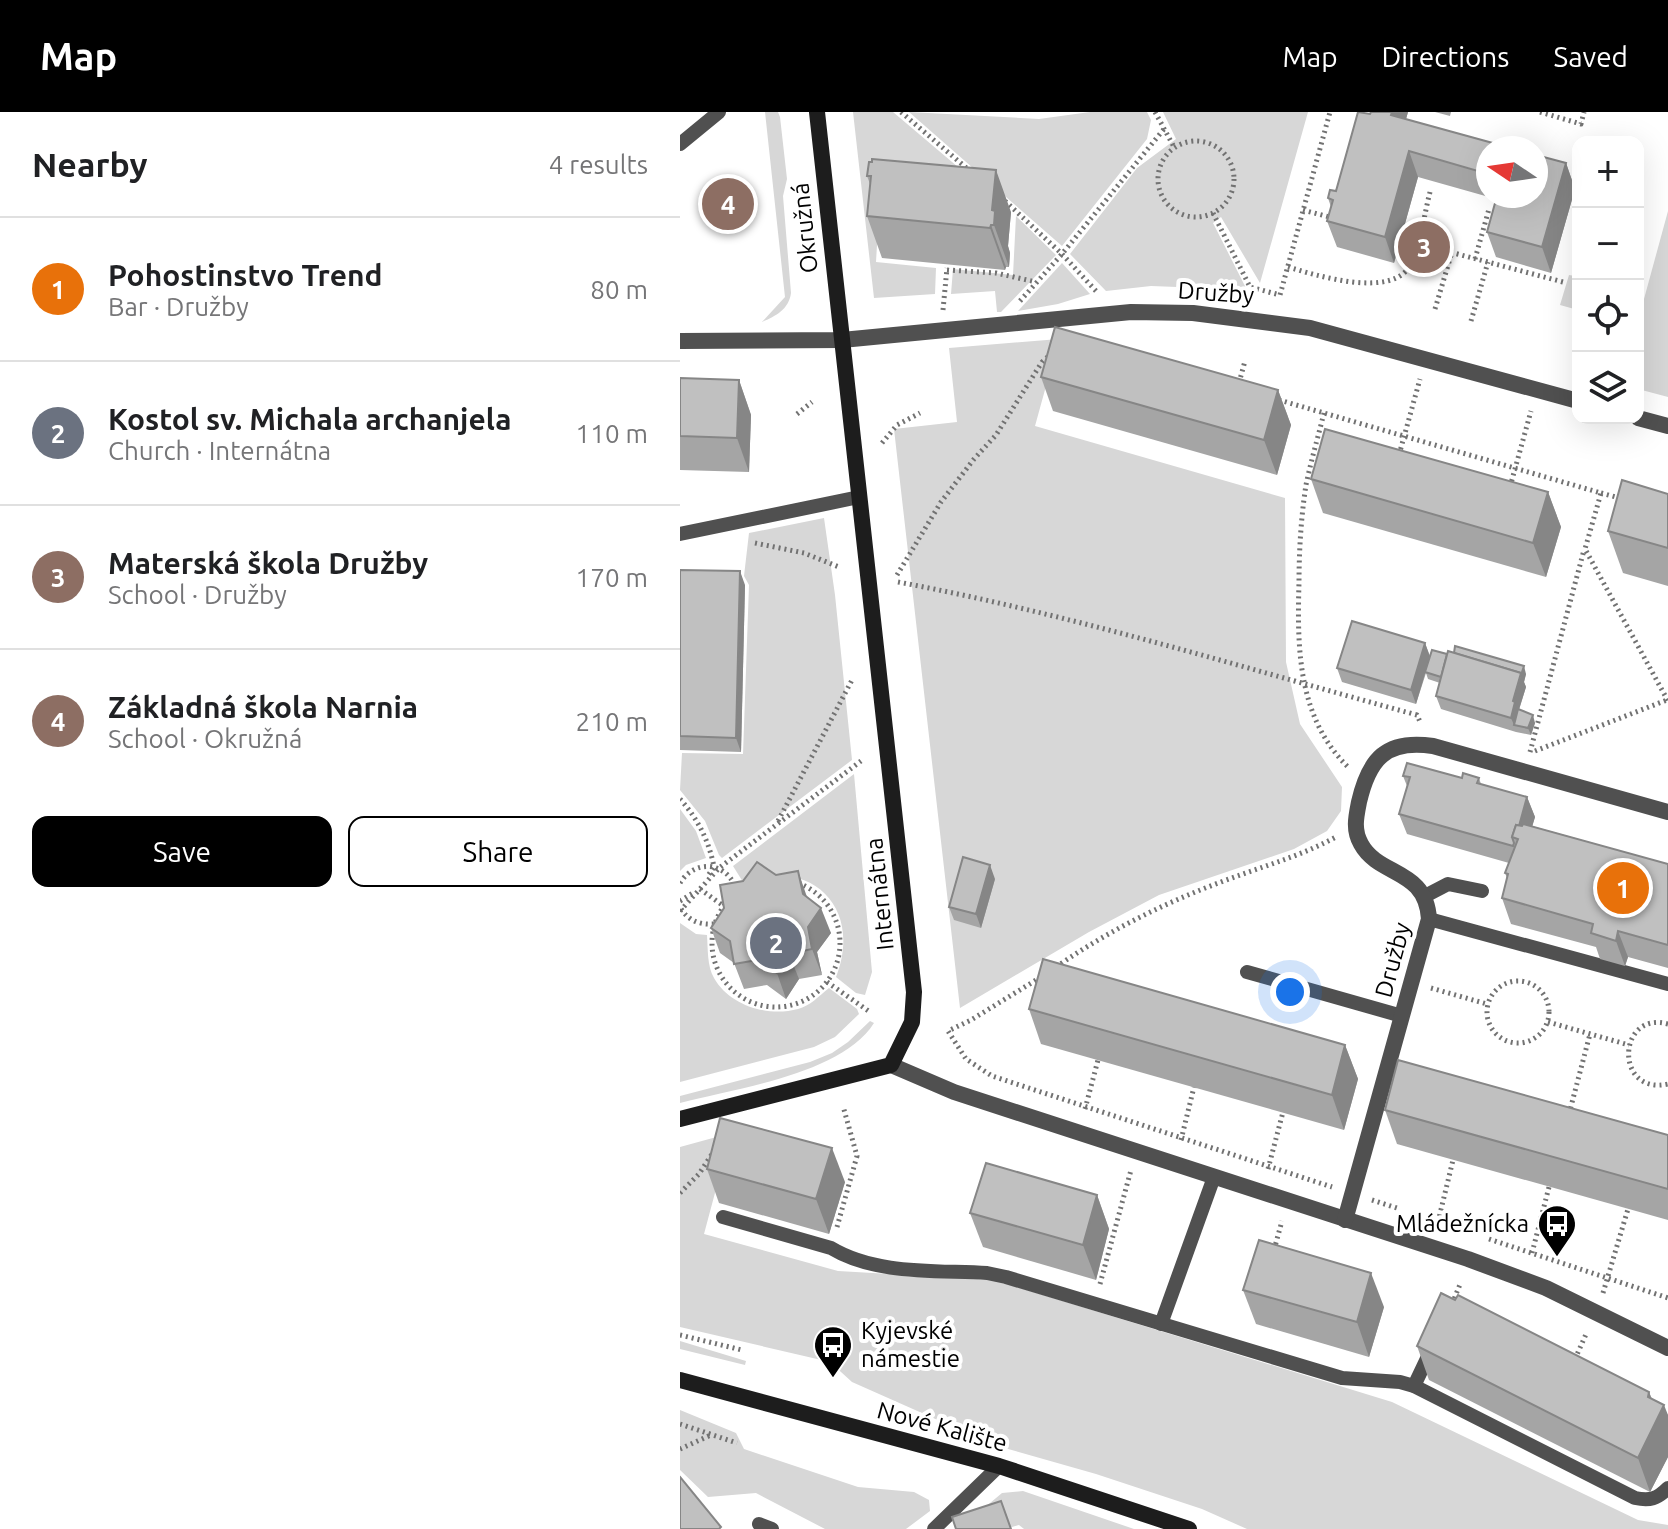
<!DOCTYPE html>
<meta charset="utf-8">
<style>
:root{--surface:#fff;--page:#f2f2f2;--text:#202124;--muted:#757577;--line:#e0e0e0;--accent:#000}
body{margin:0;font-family:Ubuntu,sans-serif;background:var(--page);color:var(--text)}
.controls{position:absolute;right:24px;top:24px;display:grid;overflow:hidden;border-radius:16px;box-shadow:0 8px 32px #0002}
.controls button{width:72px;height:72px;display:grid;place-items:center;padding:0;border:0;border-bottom:2px solid var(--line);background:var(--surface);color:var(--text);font:40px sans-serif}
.compass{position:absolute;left:796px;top:24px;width:72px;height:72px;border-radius:50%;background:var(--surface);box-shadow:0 8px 32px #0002;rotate:283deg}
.you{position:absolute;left:610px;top:880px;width:28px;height:28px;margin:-20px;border:6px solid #fff;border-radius:50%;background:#1a73e8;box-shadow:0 0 0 12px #1a73e833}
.badge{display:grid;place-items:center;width:52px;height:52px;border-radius:50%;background:var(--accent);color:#fff;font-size:26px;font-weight:700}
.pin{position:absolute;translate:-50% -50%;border:4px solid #fff;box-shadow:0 2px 8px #0006}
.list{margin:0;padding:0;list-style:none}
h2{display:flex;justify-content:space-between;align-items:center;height:104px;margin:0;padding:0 32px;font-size:34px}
h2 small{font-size:26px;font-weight:400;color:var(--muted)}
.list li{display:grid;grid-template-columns:52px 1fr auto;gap:24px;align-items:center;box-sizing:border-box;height:144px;padding:0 32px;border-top:2px solid var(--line)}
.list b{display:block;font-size:30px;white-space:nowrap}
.list p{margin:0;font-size:26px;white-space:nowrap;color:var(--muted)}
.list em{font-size:26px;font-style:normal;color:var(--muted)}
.actions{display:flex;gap:16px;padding:24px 32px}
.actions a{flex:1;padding:18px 0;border:2px solid var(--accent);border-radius:16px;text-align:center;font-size:28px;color:var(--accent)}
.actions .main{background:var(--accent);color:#fff}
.icon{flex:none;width:44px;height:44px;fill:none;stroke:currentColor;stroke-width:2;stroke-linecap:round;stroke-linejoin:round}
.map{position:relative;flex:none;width:988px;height:1417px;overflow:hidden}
header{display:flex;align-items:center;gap:48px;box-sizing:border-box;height:112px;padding:0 40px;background:var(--accent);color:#fff}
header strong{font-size:38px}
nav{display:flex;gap:44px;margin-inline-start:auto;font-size:28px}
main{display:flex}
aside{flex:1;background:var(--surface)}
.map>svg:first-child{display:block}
.green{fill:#d7d7d7}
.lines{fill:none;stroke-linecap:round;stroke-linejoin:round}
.path{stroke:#727272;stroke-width:5;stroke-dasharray:2 4;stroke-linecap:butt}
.lane{stroke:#505050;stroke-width:14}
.street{stroke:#505050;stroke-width:16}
.secondary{stroke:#1d1d1d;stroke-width:16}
.wall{fill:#a5a5a5}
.shaded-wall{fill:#868686}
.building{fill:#c0c0c0;stroke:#868686;stroke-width:2}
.labels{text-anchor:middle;stroke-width:8;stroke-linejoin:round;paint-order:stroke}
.street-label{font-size:24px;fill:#000;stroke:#fff}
.poi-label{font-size:24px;fill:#000;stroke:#fff;text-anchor:end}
</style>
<header>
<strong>Map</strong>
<nav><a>Map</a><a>Directions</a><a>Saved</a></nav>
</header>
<main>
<aside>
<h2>Nearby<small>4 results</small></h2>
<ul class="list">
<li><span class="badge" style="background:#e8710a">1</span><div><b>Pohostinstvo Trend</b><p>Bar · Družby</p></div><em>80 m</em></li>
<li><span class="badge" style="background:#6b7280">2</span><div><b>Kostol sv. Michala archanjela</b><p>Church · Internátna</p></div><em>110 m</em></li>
<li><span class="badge" style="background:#8d6e63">3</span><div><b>Materská škola Družby</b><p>School · Družby</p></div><em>170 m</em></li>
<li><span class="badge" style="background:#8d6e63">4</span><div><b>Základná škola Narnia</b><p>School · Okružná</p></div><em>210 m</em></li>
</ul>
<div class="actions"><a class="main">Save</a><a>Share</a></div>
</aside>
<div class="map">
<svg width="988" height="1417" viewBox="0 0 988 1417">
<rect width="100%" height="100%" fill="#fff"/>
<g class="green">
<path d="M85,0H98L100,5L107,67L103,84L111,181C109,197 96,204 82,210L105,185Z"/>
<polygon points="173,0 213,0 324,94 200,82 196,150 256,156 255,182 194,186"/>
<polygon points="229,0 359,7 410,0 467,0 471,8 467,27 382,134"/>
<polygon points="483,0 628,0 580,171 541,105 533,111 566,176 550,177 471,174 426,179 390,142 457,56 496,27"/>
<polygon points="988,99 988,285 958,277 958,209"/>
<polygon points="336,104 376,143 321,200 317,200 315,179 271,182 273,157 333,163"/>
<polygon points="382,151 410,182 378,192 338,199"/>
<polygon points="898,155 898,198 880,193 889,163 895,164"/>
<polygon points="379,227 355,314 605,386 606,550 620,612 662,675 661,699 647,719 614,737 479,783 409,820 280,896 214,317 277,310 269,236"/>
<polygon points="144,406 155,483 172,648 42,746 39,743 25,709 0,678 2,641 63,642 69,473 64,464 69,421"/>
<path d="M174,662L192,860L185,883L176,881L156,865C183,796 132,745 63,770L53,754Z"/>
<polygon points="0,697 16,719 26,746 6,753 0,759"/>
<path d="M0,811L16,822L27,823C28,837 27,854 34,866C50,894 88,905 118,897C130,894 139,884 149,876L177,897L179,902L155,925L134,935L0,970Z"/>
<path d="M190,909L194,911C162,962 57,976 0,991V984L130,950L152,941L168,930Z"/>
<polygon points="51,1021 24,1122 158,1159 314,1168 712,1290 958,1408 988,1413 988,1417 567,1417 522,1397 416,1362 314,1333 172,1270 150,1250 0,1215 0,1035"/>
<polygon points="0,1229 66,1249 65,1253 0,1237"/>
<polygon points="0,1298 56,1321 64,1337 178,1375 234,1380 249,1388 250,1399 226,1417 145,1417 76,1381 28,1385 0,1358"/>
<polygon points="343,1379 454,1417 344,1417 339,1413 325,1417 279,1417 322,1381"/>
</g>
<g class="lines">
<g class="path">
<polyline points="221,0 290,59"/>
<polyline points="475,0 494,35"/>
<polyline points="860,0 901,12 904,0"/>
<circle cx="516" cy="67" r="38"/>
<polyline points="325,89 382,142 416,179"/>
<polyline points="623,98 653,106"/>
<polyline points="533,101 570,175 600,183 650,0"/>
<polyline points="736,131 883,170"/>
<polyline points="795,147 809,97"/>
<path d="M608,155C635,163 713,188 731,152C741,131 744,103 750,80"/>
<polyline points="267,158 316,161 356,170"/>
<polyline points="340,189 382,142 484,17"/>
<polyline points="755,197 772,140"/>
<polyline points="263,198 267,156"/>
<polyline points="791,209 808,150"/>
<polyline points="559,271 565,249"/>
<polyline points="599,288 921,381 905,437 988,589"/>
<path d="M644,301C638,325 631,349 626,373C621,405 619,439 619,471C617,537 618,607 669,656"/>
<polyline points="117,302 132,290"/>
<polyline points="202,331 217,313 240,301"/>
<polyline points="719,343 740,267"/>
<polyline points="830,375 851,299"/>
<polyline points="921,381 943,387"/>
<polyline points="75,431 124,441 159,455"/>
<polyline points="217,463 261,390 294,347 316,323 362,250 371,242"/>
<path d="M218,470C394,503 564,556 737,603L741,612"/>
<polyline points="855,639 987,588"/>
<polyline points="850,640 904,438"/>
<path d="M0,687C18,707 29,729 34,755L27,765"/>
<polyline points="98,709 172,568"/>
<circle cx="96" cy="831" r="64"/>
<path d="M0,771C14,748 44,749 55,774"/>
<polyline points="20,777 45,795"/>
<polyline points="0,789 13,781"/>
<path d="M1,797C9,809 20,813 34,812"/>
<polyline points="0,799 39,756 181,649"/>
<path d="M376,855C428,819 482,792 541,770C580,755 619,745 656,725"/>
<polyline points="361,865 291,908 268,919 286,947 312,964 652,1075"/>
<circle cx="838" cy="900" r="31"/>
<polyline points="147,870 190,900"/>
<polyline points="751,876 807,892"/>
<polyline points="868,910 949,933"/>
<path d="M988,912C937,898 934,984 988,972"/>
<polyline points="405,997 418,948"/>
<polyline points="889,1002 910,922"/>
<polyline points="501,1028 514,975"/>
<polyline points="588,1057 603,1000"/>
<polyline points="0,1081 19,1062 32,1042"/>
<polyline points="692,1088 720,1097"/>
<polyline points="758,1110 773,1048"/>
<polyline points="157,1115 177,1044 163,994"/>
<polyline points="809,1127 988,1186"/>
<polyline points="594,1138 602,1109"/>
<polyline points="852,1141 869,1075"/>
<polyline points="420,1172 451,1058"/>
<polyline points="923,1181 948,1097"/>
<polyline points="772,1192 781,1170"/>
<polyline points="0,1223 62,1238"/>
<polyline points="895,1247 907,1220"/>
<polyline points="0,1312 57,1331"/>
<polyline points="0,1337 31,1323"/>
</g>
<g class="lane">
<polyline points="0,32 39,0"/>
<polyline points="0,422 179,385"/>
<polyline points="745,784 768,772 802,779"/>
<polyline points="749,807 988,872"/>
<polyline points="567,860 722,904"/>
<path d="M43,1105L151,1136C196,1163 256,1158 307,1161L326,1165L662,1266L720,1270L734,1274L955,1386C970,1389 977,1387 988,1376"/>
<polyline points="481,1212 534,1065"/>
<polyline points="734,1274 752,1236"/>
<polyline points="79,1412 92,1417"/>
<polyline points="254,1417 319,1354"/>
</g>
<g class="street">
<polyline points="0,229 162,228 451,200 513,201 630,216 898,289"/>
<polyline points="958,306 988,314"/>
<polyline points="211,953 274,980 788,1147 866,1176 988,1236"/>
<path d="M665,1108L749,807C746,756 699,765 681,732C673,718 676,705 679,690C689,647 706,627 753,634L988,700"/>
</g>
<g class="secondary">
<polyline points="0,1007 211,953 232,910 234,880 137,0"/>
<polyline points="0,1268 319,1354 509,1417"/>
</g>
</g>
<g class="wall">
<polygon points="691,0 728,0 726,7 808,36 808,84 856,84 886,51 895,77 871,161 816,145 807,120 816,87 738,65 714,151 657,135 647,109 651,95 648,86 656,79"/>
<polygon points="755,0 771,0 770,4"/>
<polygon points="189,50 331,100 328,134 330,141 329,155 326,155 325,158 202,146 187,104 190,72 187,64"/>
<polygon points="361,265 598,278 611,313 597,363 373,299"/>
<polygon points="0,266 59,268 71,303 69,360 0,358"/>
<polygon points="631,367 868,380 881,415 866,465 643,401"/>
<polygon points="988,382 988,474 943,461 928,419"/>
<polygon points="0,458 65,473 61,640 0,638"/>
<polygon points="745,531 750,544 767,542 846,562 844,570 846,575 839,598 855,611 851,623 836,620 761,597 756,584 760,571 748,567 746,561 736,592 662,570 657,556"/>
<polygon points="723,664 782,666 799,666 801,672 847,685 855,705 852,714 988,752 988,856 948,845 945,854 920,847 916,835 831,812 822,786 827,766 825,761 829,751 727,722 719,702 727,674"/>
<polygon points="315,767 301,816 274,808 269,795"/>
<polygon points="127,786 151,821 137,840 142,863 119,867 106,887 87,873 64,877 54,851 40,841 31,816"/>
<polygon points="349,897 665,933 678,967 664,1018 361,932"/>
<polygon points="705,998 988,1023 988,1108 717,1032"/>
<polygon points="27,1057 165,1070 149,1122 39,1091"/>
<polygon points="417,1083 429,1117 416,1168 303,1135 290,1101"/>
<polygon points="563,1178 704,1195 689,1245 576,1212"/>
<polygon points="737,1234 969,1280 972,1287 988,1303 988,1345 970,1380 749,1268"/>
</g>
<g class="shaded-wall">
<polygon points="712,0 728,0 720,28 711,3"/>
<polygon points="729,39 738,65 714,151 705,125"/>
<polygon points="886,51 895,77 871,161 862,135"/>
<polygon points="316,58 331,100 328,134 330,141 329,155 314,113 312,98"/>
<polygon points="311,113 326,155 325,158 310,116"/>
<polygon points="59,268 71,303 69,360 57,326"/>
<polygon points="598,278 611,313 597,363 584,328"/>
<polygon points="868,380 881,415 866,465 853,431"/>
<polygon points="60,459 65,473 61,640 56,626"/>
<polygon points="745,531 750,545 736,592 731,578"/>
<polygon points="844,554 846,562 844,570 846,575 834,613 831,606 833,589"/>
<polygon points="853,603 855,611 851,623 848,616"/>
<polygon points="847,685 855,705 844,743 838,727 836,726"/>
<polygon points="310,753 315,767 301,816 296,802"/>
<polygon points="118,759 127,785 123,782"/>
<polygon points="141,796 151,821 137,840 142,863 132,837 128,815"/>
<polygon points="938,819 948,845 945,854 936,829"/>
<polygon points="109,842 119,867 106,887 97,861"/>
<polygon points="665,933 678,967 664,1018 652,983"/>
<polygon points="152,1036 165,1070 149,1122 136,1087"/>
<polygon points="417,1083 429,1117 416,1168 403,1133"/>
<polygon points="691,1161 704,1195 689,1245 677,1210"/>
<polygon points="969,1280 978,1305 984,1293 988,1303 988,1345 970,1380 958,1346"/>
</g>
<g class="building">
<polygon points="678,0 690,2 691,0 712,0 711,3 831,36 808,36 808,62 729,39 705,125 647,109 653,88 648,86 650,78 656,79"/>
<polygon points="856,43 886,51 862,135 807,120 817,84 856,84"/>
<polygon points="192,47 316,58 312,98 315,99 314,113 311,113 310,116 187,104 191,64 187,64 189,50 192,50"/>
<polygon points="375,215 598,278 584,328 361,265"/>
<polygon points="0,266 59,268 57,326 0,324"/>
<polygon points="645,317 868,380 853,431 631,367"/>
<polygon points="942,368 988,382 988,436 928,419"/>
<polygon points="0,458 60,459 56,626 0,624"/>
<polygon points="672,509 745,531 731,578 657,556"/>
<polygon points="775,534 844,554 841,563 841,561 774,541"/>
<polygon points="752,538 767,542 761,565 745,560"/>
<polygon points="768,539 841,561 833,589 835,590 831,606 756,584"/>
<polygon points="838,597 853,603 848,616 834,613"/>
<polygon points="727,651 782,666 783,661 799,666 797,671 847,685 839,714 836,713 832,725 834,731 833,734 719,702 730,665 723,664"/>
<polygon points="843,712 988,752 988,833 938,819 936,829 911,821 913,812 822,786 828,762 825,761 838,727 832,725 836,713 842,714"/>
<polygon points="283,745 310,753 296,802 269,795"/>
<polygon points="77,750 96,763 118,759 123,782 141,796 128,815 132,837 109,842 97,861 77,848 54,852 50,829 31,816 44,796 40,773 63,769"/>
<polygon points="363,847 665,933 652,983 349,897"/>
<polygon points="718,948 988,1023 988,1077 705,998"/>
<polygon points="40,1006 152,1036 136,1087 27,1057"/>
<polygon points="306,1051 417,1083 403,1133 290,1101"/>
<polygon points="579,1128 691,1161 677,1210 563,1178"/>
<polygon points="761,1181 775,1188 778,1183 969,1280 968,1285 984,1293 958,1346 737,1234"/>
<polygon points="0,1365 41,1415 39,1417 0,1417"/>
<polygon points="321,1389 331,1417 276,1417 272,1405"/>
</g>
<defs>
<g id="bus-pin" transform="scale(2)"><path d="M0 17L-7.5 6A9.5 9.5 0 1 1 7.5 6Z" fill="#000" stroke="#fff"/><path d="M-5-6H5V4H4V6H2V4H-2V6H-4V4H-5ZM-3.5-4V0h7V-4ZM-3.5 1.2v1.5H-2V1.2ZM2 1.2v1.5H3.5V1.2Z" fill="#fff"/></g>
</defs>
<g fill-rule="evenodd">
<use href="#bus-pin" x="877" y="1112"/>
<use href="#bus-pin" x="153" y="1233"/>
</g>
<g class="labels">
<g class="street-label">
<text transform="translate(125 116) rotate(-96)" y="8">Okružná</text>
<text transform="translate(536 181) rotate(4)" y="8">Družby</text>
<text transform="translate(200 782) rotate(-96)" y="8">Internátna</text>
<text transform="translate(713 848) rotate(-75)" y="8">Družby</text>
<text transform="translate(262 1315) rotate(15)" y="8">Nové Kalište</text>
</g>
<g class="poi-label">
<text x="849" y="1120">Mládežnícka</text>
<text x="181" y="1227" text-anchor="start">Kyjevské<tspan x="181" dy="28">námestie</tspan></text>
</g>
</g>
</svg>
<div class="controls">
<button>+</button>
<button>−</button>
<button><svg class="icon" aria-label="locate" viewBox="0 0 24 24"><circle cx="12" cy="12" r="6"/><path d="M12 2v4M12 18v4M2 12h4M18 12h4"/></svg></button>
<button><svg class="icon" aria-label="layers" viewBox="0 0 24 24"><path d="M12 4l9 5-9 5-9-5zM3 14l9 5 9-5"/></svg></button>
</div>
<svg class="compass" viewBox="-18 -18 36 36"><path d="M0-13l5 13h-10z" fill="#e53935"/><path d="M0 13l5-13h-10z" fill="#757577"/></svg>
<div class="you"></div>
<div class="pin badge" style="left:943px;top:776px;background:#e8710a">1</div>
<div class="pin badge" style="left:96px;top:831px;background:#6b7280">2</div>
<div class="pin badge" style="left:744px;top:135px;background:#8d6e63">3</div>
<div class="pin badge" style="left:48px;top:92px;background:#8d6e63">4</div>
</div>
</main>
